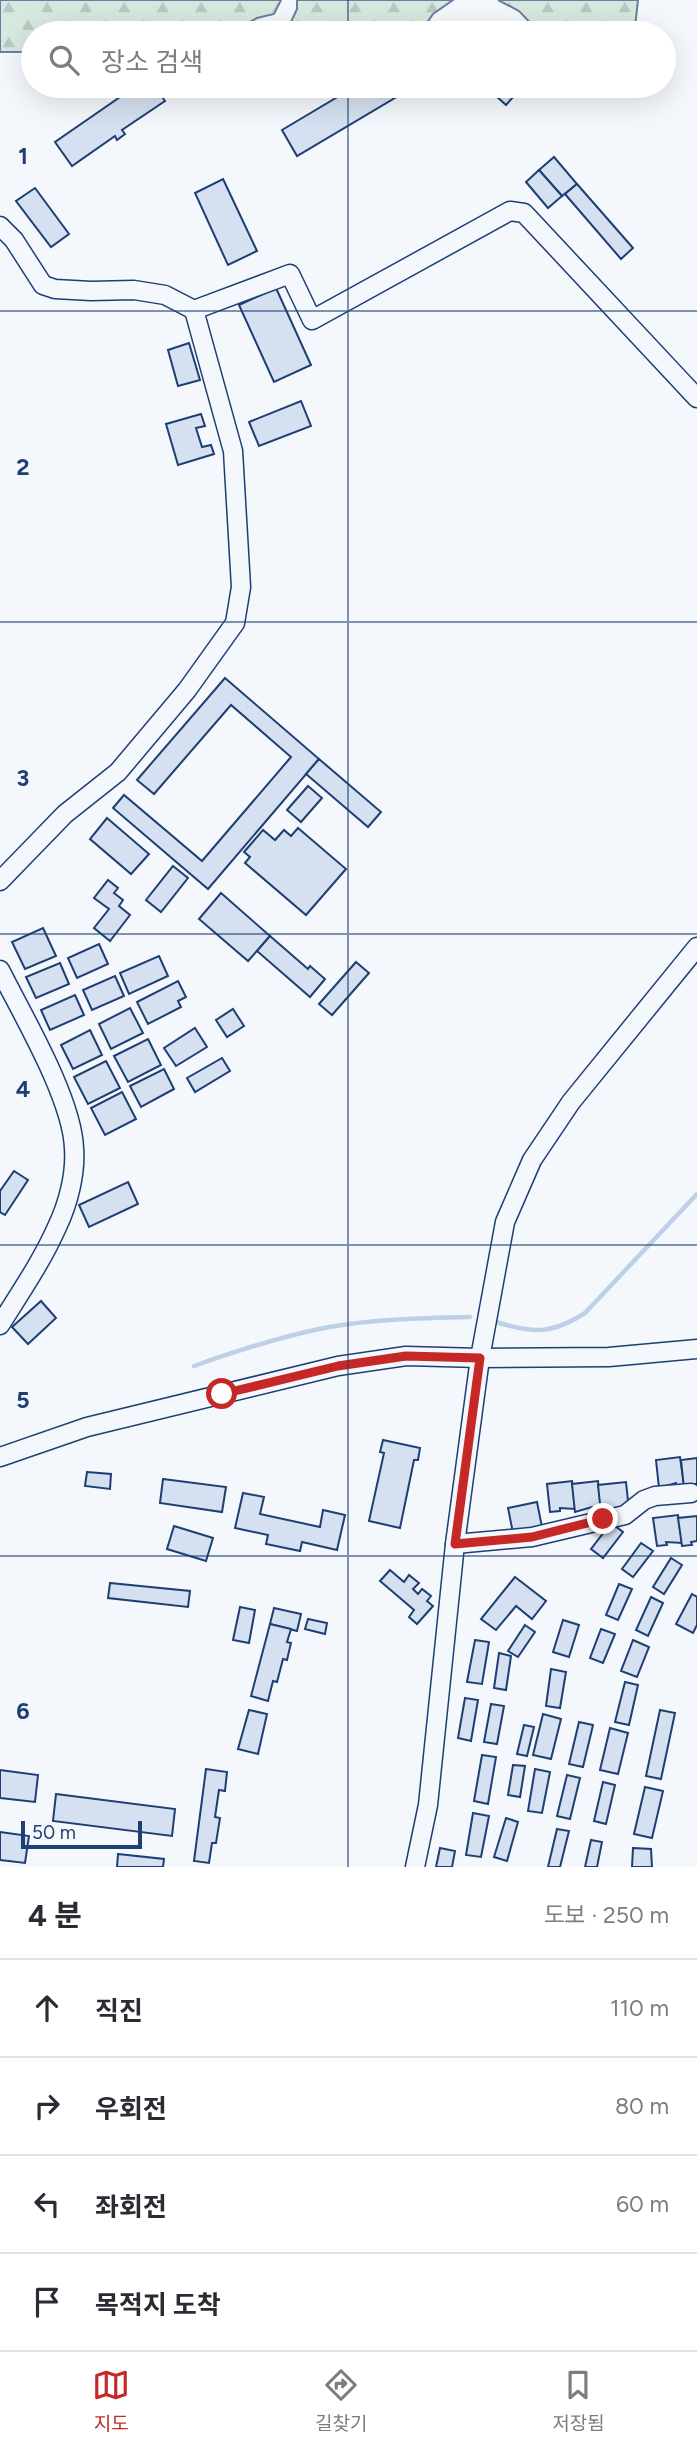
<!DOCTYPE html>
<html lang="ko">
<meta charset="utf-8">
<style>
:root{--surface:#fff;--page:#f7f7f7;--text:#2b2b33;--muted:#7c7c81;--line:#e1e1e2;--accent:#c62828}
body{margin:0;font-family:Figtree,"Noto Sans KR",sans-serif;background:var(--page);color:var(--text)}
.scale{position:absolute;left:21px;bottom:18px;width:121px;box-sizing:border-box;padding-left:7px;border:4px solid #1d3f73;border-top:0;font-size:19px;line-height:24px;white-space:nowrap;color:#1d3f73;-webkit-text-stroke:5px #f4f7fb;paint-order:stroke}
.stop{position:absolute;width:21px;height:21px;margin:-16px;border:5px solid #c62828;border-radius:50%;background:#fff}
.stop.end{background:#c62828;border-color:#fff;box-shadow:0 2px 7px #0008}
.list{margin:0;padding:0;list-style:none}
h2{display:flex;justify-content:space-between;align-items:center;height:91px;margin:0;padding:0 28px;font-size:30px}
h2 small{font-size:23px;font-weight:400;color:var(--muted)}
.list li{display:grid;grid-template-columns:46px 1fr auto;gap:21px;align-items:center;box-sizing:border-box;height:98px;padding:0 28px;border-top:2px solid var(--line)}
.list b{display:block;font-size:26px;white-space:nowrap}
.list em{font-size:23px;font-style:normal;color:var(--muted)}
.icon{flex:none;width:38px;height:38px;fill:none;stroke:currentColor;stroke-width:2;stroke-linecap:round;stroke-linejoin:round}
.map{position:relative;flex:none;width:697px;height:1867px;overflow:hidden}
.search{position:absolute;background:var(--surface);box-shadow:0 7px 28px #0002;left:21px;right:21px;top:21px;height:77px;display:flex;align-items:center;gap:18px;box-sizing:border-box;padding:0 24px;border-radius:38px;color:var(--muted);font-size:26px}
.sheet{height:483px;background:var(--surface)}
nav{display:flex;justify-content:space-around;align-items:center;box-sizing:border-box;height:98px;border-top:2px solid var(--line);background:var(--surface);font-size:19px;color:var(--muted)}
nav a{display:grid;justify-items:center;gap:4px}
nav .on{color:var(--accent)}
.map>svg:first-child{display:block}
.forest{fill:url(#forest-firs);stroke:#687fa3;stroke-width:2}
.lines{fill:none;stroke-linecap:round;stroke-linejoin:round}
.stream{stroke:#bed0e5;stroke-width:4.5}
.building{fill:#d5e0f0;stroke:#1d3f73;stroke-width:2}
.minor-casing{stroke:#1d3f73;stroke-width:21}
.minor{stroke:#f4f7fb;stroke-width:18}
.route{stroke:#c62828;stroke-width:9}
.grid{fill:none;stroke:#1d3f73;stroke-width:2;stroke-opacity:0.55}
.grid-label{font-size:23px;text-anchor:middle;font-weight:bold;fill:#1d3f73;stroke:#f4f7fb;stroke-width:5;stroke-linejoin:round;paint-order:stroke}
</style>
<div class="map">
<svg width="697" height="1867" viewBox="0 0 697 1867">
<defs>
<pattern id="forest-firs" width="22" height="20" patternUnits="userSpaceOnUse" patternTransform="scale(1.75)"><rect width="22" height="20" fill="#d7e8df"/><path d="M5 1l3.5 6h-7zM16 11l3.5 6h-7z" fill="#b8c8c3"/></pattern>
</defs>
<rect width="100%" height="100%" fill="#f4f7fb"/>
<g class="forest">
<polygon points="0,0 281,0 274,14 257,18 229,33 110,33 112,24 92,24 76,33 33,33 33,52 0,52"/>
<polygon points="297,0 453,0 433,14 420,33 401,28 395,33 286,33 297,9"/>
<polygon points="498,0 638,0 635,27 633,33 540,33 519,11"/>
</g>
<g class="lines">
<g class="stream">
<path d="M496,1322C532,1333 551,1335 585,1313L697,1194"/>
<path d="M194,1366C236,1351 279,1337 324,1328C372,1319 422,1318 470,1317"/>
</g>
</g>
<g class="building">
<polygon points="136,86 154,86 165,101 122,130 125,134 117,140 115,136 72,166 55,142"/>
<polygon points="356,86 415,86 297,156 282,130"/>
<polygon points="485,86 523,86 506,105"/>
<polygon points="554,157 577,184 562,196 539,170"/>
<polygon points="539,170 562,196 548,208 526,182"/>
<polygon points="223,179 257,251 228,265 195,193"/>
<polygon points="577,184 633,248 621,259 565,194"/>
<polygon points="35,188 69,234 51,247 16,201"/>
<polygon points="276,288 311,365 274,382 239,305"/>
<polygon points="189,343 200,380 178,386 168,350"/>
<polygon points="301,401 311,426 259,446 249,422"/>
<polygon points="201,414 205,426 196,428 202,447 211,445 214,454 178,465 166,424"/>
<polygon points="225,678 319,759 208,889 113,808 124,795 202,861 291,757 231,705 154,794 137,780"/>
<polygon points="319,759 381,812 368,827 306,774"/>
<polygon points="308,786 322,798 301,822 287,810"/>
<polygon points="107,818 149,854 131,874 90,839"/>
<polygon points="298,828 346,869 306,915 245,863 250,857 244,852 263,830 275,840 284,830 291,836"/>
<polygon points="173,866 188,878 161,912 146,900"/>
<polygon points="108,880 118,888 114,893 123,900 119,906 130,915 110,941 94,928 109,909 94,898"/>
<polygon points="221,893 270,936 248,961 199,919"/>
<polygon points="43,928 56,956 25,969 12,942"/>
<polygon points="270,936 308,969 310,966 325,979 310,997 257,951"/>
<polygon points="99,944 108,964 77,978 68,958"/>
<polygon points="159,956 168,976 129,994 120,973"/>
<polygon points="356,962 369,973 332,1015 319,1004"/>
<polygon points="60,963 69,984 36,998 26,977"/>
<polygon points="115,976 124,996 92,1010 83,990"/>
<polygon points="178,981 186,997 178,1001 181,1007 148,1024 137,1002"/>
<polygon points="75,995 84,1015 50,1030 41,1010"/>
<polygon points="130,1008 143,1033 111,1049 99,1024"/>
<polygon points="233,1009 244,1026 227,1037 216,1020"/>
<polygon points="195,1028 207,1047 176,1066 164,1048"/>
<polygon points="90,1030 102,1055 73,1069 61,1045"/>
<polygon points="148,1039 161,1065 128,1082 114,1056"/>
<polygon points="222,1058 230,1071 195,1092 187,1078"/>
<polygon points="106,1061 120,1088 88,1104 74,1077"/>
<polygon points="164,1069 174,1089 141,1107 130,1086"/>
<polygon points="122,1092 136,1119 105,1135 91,1108"/>
<polygon points="14,1171 28,1180 5,1215 0,1212 0,1191"/>
<polygon points="128,1182 138,1204 89,1227 79,1205"/>
<polygon points="41,1301 56,1318 28,1344 12,1327"/>
<polygon points="383,1440 420,1448 418,1460 414,1460 400,1528 369,1521 384,1453 380,1452"/>
<polygon points="680,1457 684,1485 676,1486 676,1483 659,1488 656,1460"/>
<polygon points="697,1458 697,1484 694,1484 694,1487 684,1488 681,1460"/>
<polygon points="87,1472 111,1474 110,1489 85,1486"/>
<polygon points="163,1479 226,1487 222,1512 160,1503"/>
<polygon points="572,1481 575,1509 560,1508 560,1511 550,1512 547,1484"/>
<polygon points="598,1481 601,1509 592,1510 592,1507 575,1512 572,1484"/>
<polygon points="626,1482 629,1510 611,1509 611,1512 601,1513 598,1485"/>
<polygon points="243,1493 264,1497 260,1514 320,1527 323,1510 345,1515 337,1550 302,1542 300,1551 266,1544 268,1535 235,1528"/>
<polygon points="537,1502 542,1527 513,1533 508,1508"/>
<polygon points="678,1515 682,1543 666,1542 667,1545 657,1546 653,1518"/>
<polygon points="697,1516 697,1541 691,1542 692,1545 682,1546 678,1518"/>
<polygon points="611,1523 623,1532 603,1558 591,1549"/>
<polygon points="174,1526 213,1538 206,1561 167,1549"/>
<polygon points="641,1543 653,1551 633,1577 622,1569"/>
<polygon points="671,1558 682,1565 664,1594 653,1587"/>
<polygon points="390,1570 404,1582 409,1575 419,1583 413,1589 418,1594 422,1589 431,1596 427,1601 433,1606 417,1624 409,1617 414,1610 380,1581"/>
<polygon points="515,1577 546,1601 532,1619 516,1606 496,1630 481,1619"/>
<polygon points="110,1583 190,1591 188,1607 108,1598"/>
<polygon points="619,1584 632,1589 618,1620 606,1615"/>
<polygon points="692,1594 697,1597 697,1625 693,1633 676,1624"/>
<polygon points="651,1597 663,1603 648,1636 636,1630"/>
<polygon points="240,1607 255,1610 249,1643 233,1640"/>
<polygon points="274,1608 301,1614 297,1631 270,1624"/>
<polygon points="308,1619 327,1623 325,1634 305,1629"/>
<polygon points="563,1620 579,1625 569,1657 553,1652"/>
<polygon points="270,1624 291,1629 287,1642 291,1643 287,1660 283,1659 277,1682 273,1681 268,1701 251,1696"/>
<polygon points="525,1625 535,1632 518,1657 508,1651"/>
<polygon points="601,1629 615,1634 603,1663 590,1658"/>
<polygon points="475,1640 489,1642 482,1684 467,1682"/>
<polygon points="633,1640 649,1647 637,1677 621,1671"/>
<polygon points="499,1653 511,1656 506,1690 494,1688"/>
<polygon points="551,1669 566,1672 560,1708 546,1706"/>
<polygon points="625,1682 638,1685 629,1725 615,1722"/>
<polygon points="465,1698 478,1700 471,1741 458,1738"/>
<polygon points="491,1704 504,1706 497,1744 484,1742"/>
<polygon points="249,1710 267,1714 258,1754 238,1749"/>
<polygon points="660,1710 675,1713 661,1779 646,1776"/>
<polygon points="543,1714 561,1719 551,1759 533,1755"/>
<polygon points="579,1722 593,1725 583,1767 569,1764"/>
<polygon points="524,1725 534,1727 527,1756 517,1754"/>
<polygon points="610,1728 628,1733 618,1774 600,1770"/>
<polygon points="482,1755 496,1757 488,1804 474,1801"/>
<polygon points="513,1765 525,1766 520,1797 508,1795"/>
<polygon points="206,1769 227,1772 225,1791 219,1790 215,1817 220,1818 216,1843 212,1843 209,1863 194,1861"/>
<polygon points="535,1769 550,1772 542,1813 528,1811"/>
<polygon points="0,1770 38,1775 35,1802 0,1798"/>
<polygon points="567,1775 580,1778 570,1819 557,1816"/>
<polygon points="603,1782 615,1785 606,1824 594,1821"/>
<polygon points="645,1787 663,1791 652,1838 634,1834"/>
<polygon points="56,1794 175,1809 172,1836 53,1821"/>
<polygon points="473,1813 489,1816 481,1857 466,1855"/>
<polygon points="506,1818 518,1822 507,1861 494,1857"/>
<polygon points="557,1829 569,1831 560,1867 548,1867"/>
<polygon points="0,1832 29,1836 25,1863 0,1860"/>
<polygon points="591,1840 602,1842 597,1867 585,1867"/>
<polygon points="440,1848 455,1851 452,1867 436,1867"/>
<polygon points="633,1848 651,1849 652,1867 632,1867"/>
<polygon points="118,1854 164,1859 163,1867 117,1867"/>
</g>
<g class="lines">
<g class="minor-casing">
<g id="minor">
<polyline points="0,226 14,240 43,285 55,289 91,291 134,290 165,295 194,310 290,274 312,320 510,211 524,213 697,398"/>
<polyline points="0,881 65,814 118,772 187,690 235,623 241,587 233,451 194,310"/>
<path d="M0,970C23,1016 72,1098 74,1148C76,1174 68,1204 57,1227C42,1261 20,1293 0,1325"/>
<polyline points="0,1457 87,1427 338,1366 406,1356 480,1358 609,1357 697,1349"/>
<polyline points="455,1544 532,1537 625,1515 644,1500 655,1496 691,1493"/>
<polyline points="415,1867 428,1805 455,1544 480,1358 505,1222 532,1160 571,1102 697,947"/>
</g>
</g>
<use href="#minor" class="minor"/>
</g>
<g class="lines">
<polyline class="route" points="222,1394 338,1366 406,1356 480,1358 455,1544 532,1537 603,1519"/>
</g>
<path class="grid" d="M348,0V33M348,86V1867M0,311H697M0,622H697M0,934H697M0,1245H697M0,1556H697"/>
<g class="grid-label">
<text x="23" y="164">1</text>
<text x="23" y="475">2</text>
<text x="23" y="786">3</text>
<text x="23" y="1097">4</text>
<text x="23" y="1408">5</text>
<text x="23" y="1719">6</text>
</g>
</svg>
<div class="scale">50 m</div>
<div class="stop" style="left:222px;top:1394px"></div>
<div class="stop end" style="left:603px;top:1519px"></div>
<div class="search"><svg class="icon" aria-label="search" viewBox="0 0 24 24"><circle cx="10" cy="10" r="6"/><path d="M15 15l6 6"/></svg>장소 검색</div>
</div>
<section class="sheet">
<h2>4 분<small>도보 · 250 m</small></h2>
<ul class="list">
<li><svg class="icon" aria-label="ahead" viewBox="0 0 24 24"><path d="M12 20V5M6 11l6-6 6 6"/></svg><div><b>직진</b></div><em>110 m</em></li>
<li><svg class="icon" aria-label="right" viewBox="0 0 24 24"><path d="M7 20v-9h11M14 6l5 5-5 5"/></svg><div><b>우회전</b></div><em>80 m</em></li>
<li><svg class="icon" aria-label="left" viewBox="0 0 24 24"><path d="M17 20v-9H6M10 6l-5 5 5 5"/></svg><div><b>좌회전</b></div><em>60 m</em></li>
<li><svg class="icon" aria-label="arrive" viewBox="0 0 24 24"><path d="M6 21V4h12l-3 4 3 4H6"/></svg><div><b>목적지 도착</b></div></li>
</ul>
</section>
<nav>
<a class="on"><svg class="icon" aria-label="map" viewBox="0 0 24 24"><path d="M3 6l6-2 6 2 6-2v14l-6 2-6-2-6 2zM9 4v14M15 6v14"/></svg>지도</a>
<a><svg class="icon" aria-label="directions" viewBox="0 0 24 24"><path d="M12 3l9 9-9 9-9-9zM9 14v-3h6M13 9l2 2-2 2"/></svg>길찾기</a>
<a><svg class="icon" aria-label="saved" viewBox="0 0 24 24"><path d="M7 4h10v16l-5-4-5 4z"/></svg>저장됨</a>
</nav>
